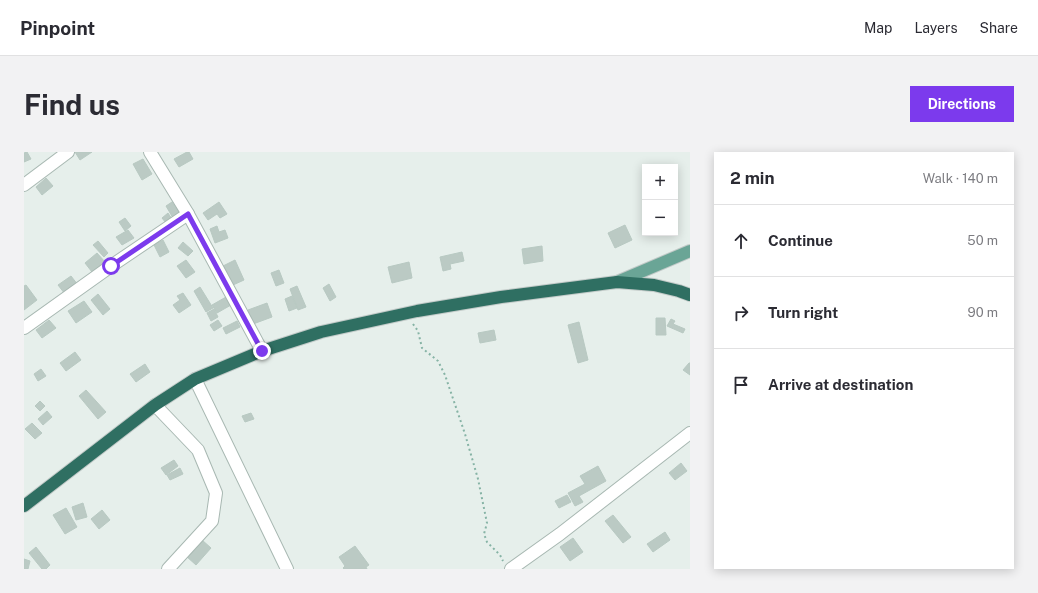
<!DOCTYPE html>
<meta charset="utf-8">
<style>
:root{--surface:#fff;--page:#f2f2f3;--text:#2b2b33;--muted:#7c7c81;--line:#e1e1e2;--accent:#7c3aed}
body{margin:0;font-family:"Public Sans",sans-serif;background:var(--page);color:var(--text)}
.controls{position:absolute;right:12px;top:12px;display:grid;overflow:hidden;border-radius:0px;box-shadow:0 2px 10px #0003}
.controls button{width:36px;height:36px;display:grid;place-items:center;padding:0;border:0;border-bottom:1px solid var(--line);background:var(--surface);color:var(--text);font:20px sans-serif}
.stop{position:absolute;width:12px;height:12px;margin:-9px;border:3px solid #7c3aed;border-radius:50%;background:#fff}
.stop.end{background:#7c3aed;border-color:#fff;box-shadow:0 1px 4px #0008}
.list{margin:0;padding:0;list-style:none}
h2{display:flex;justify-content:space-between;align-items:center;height:52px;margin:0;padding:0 16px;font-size:17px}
h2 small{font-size:13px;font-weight:400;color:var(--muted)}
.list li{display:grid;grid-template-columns:26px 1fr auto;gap:12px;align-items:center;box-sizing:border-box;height:72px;padding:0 16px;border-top:1px solid var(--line)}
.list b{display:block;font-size:15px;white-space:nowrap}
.list em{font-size:13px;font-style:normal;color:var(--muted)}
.icon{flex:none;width:22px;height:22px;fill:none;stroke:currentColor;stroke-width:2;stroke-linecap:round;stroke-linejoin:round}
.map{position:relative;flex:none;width:666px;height:417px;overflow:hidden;border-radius:0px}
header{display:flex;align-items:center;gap:24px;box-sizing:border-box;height:56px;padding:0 20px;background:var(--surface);border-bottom:1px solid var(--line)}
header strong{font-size:19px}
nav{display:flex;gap:22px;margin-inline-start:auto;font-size:14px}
.intro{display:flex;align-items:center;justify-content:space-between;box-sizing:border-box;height:96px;padding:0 24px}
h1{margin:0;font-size:28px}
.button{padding:10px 18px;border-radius:0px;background:var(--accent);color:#fff;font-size:14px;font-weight:700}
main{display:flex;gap:24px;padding:0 24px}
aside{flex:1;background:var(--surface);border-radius:0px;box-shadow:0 2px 10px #0003}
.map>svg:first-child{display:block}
.building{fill:#bbcac4;stroke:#b8c9c2}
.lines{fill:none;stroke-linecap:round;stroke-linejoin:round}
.minor-casing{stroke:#a8b8b2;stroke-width:14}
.major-casing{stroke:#c2cac8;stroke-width:14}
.highway-casing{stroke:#c2cac8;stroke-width:14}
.path{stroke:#86b3a5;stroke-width:2;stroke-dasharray:2 3;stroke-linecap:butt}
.minor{stroke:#fff;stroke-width:12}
.major{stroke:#6aa596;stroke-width:12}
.highway{stroke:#2f6f62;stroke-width:12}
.route{stroke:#7c3aed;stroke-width:5}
</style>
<header>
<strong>Pinpoint</strong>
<nav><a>Map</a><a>Layers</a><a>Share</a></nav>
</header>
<div class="intro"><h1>Find us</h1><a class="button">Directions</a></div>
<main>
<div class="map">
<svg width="666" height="417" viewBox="0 0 666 417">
<rect width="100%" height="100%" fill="#e6efeb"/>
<g class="building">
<polygon points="3,0 7,7 0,10 0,1"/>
<polygon points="51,0 68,0 56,8"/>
<polygon points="163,0 165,0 169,7 155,15 150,7"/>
<polygon points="119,7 128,22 118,28 109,12"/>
<polygon points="22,26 29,34 18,43 12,35"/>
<polygon points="148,50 156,62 149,66 142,54"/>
<polygon points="195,50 203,62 196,66 193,62 184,68 179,61"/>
<polygon points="144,61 148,67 142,71 138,66"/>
<polygon points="101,66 107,74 101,79 95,70"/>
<polygon points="601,73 608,88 591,96 584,81"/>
<polygon points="193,74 195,80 201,78 204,86 191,91 186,77"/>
<polygon points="104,78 110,86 98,93 92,85"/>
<polygon points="139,88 145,100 136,105 130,93"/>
<polygon points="74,89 84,101 80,105 69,93"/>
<polygon points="159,90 169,99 164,104 154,96"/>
<polygon points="518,94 519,109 500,112 498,97"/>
<polygon points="438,100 440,109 426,112 427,117 419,119 416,105"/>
<polygon points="73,101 81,110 68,120 61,111"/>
<polygon points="162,108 171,120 162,126 153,114"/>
<polygon points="211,108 220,128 209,133 199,114"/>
<polygon points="385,110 388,126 368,131 364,115"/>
<polygon points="255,118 260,131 252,134 247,121"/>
<polygon points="47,124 54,133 41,142 34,133"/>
<polygon points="305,132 312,145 306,149 299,136"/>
<polygon points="2,133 13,148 0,158 0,134"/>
<polygon points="273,134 282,155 274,158 266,137"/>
<polygon points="176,135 189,156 182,160 170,139"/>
<polygon points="159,141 167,153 155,161 149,153 156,148 153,144"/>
<polygon points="74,142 86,157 79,163 67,148"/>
<polygon points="268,144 273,156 265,159 261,147"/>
<polygon points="202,145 207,153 193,161 188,153"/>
<polygon points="60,149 68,160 52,171 44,159"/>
<polygon points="243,151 248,165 229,172 224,158"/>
<polygon points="190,157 194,165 187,169 183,161"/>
<polygon points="632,166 641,166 642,183 632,183"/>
<polygon points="647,167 651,169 649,172 661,177 659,181 643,174"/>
<polygon points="25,168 32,176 18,186 12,178"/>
<polygon points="194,168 198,174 190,179 186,173"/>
<polygon points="213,169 216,175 202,182 199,176"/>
<polygon points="555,170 564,208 554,211 544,173"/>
<polygon points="470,178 472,188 456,191 454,181"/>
<polygon points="51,200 57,208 42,219 36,211"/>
<polygon points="665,211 666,211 666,223 659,218"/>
<polygon points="121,212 126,220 112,230 106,222"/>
<polygon points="17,217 22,224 14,229 10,222"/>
<polygon points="62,238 82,260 74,267 55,244"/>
<polygon points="16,249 21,254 16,259 11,254"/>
<polygon points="23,259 28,265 19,273 14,267"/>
<polygon points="227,261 230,267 221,270 218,264"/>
<polygon points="8,271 18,281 11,287 1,277"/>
<polygon points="150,308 154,314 142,323 137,316"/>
<polygon points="657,311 663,319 651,328 645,321"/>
<polygon points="574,314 582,329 555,344 559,350 551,354 544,341 561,332 556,324"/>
<polygon points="156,316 159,322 146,328 143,323"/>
<polygon points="543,343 547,350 535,356 531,349"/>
<polygon points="59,351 63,365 52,368 48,355"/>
<polygon points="42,356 53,375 41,382 29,363"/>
<polygon points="78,358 86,368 75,377 67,367"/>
<polygon points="589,363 607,385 599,391 581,369"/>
<polygon points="641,380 646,388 629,400 623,392"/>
<polygon points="549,386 559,400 546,409 536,395"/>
<polygon points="178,388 187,396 172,413 162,404"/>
<polygon points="331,394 345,413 342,415 343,417 320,417 319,416 321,414 315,405"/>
<polygon points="12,395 26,413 22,417 18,417 5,401"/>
<polygon points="0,407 6,409 4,417 0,417"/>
</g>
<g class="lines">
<g class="minor-casing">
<g id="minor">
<polyline points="126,0 164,62 238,199"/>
<polyline points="0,33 44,0"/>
<polyline points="0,176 87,114 164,62"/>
<polyline points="171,227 263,417"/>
<polyline points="131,253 174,298 192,341 188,369 144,417"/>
<polyline points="487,417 536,382 666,281"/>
</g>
</g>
<g class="major-casing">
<polyline id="major" points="593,130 666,99"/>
</g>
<g class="highway-casing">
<polyline id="highway" points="0,354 131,253 171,227 238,199 297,180 393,159 477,145 593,130 630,133 655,139 666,143"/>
</g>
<polyline class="path" points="389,172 394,179 398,196 414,209 421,223 441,282 454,327 463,371 460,382 463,390 476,403 479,409"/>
<use href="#minor" class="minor"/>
<use href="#major" class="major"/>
<use href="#highway" class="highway"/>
</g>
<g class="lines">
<polyline class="route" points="87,114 164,62 238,199"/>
</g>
</svg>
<div class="controls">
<button>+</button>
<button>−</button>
</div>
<div class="stop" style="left:87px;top:114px"></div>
<div class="stop end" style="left:238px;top:199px"></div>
</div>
<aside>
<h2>2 min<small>Walk · 140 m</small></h2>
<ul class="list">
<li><svg class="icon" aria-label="ahead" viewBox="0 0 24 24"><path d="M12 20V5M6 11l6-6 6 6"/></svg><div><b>Continue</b></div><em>50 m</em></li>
<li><svg class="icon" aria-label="right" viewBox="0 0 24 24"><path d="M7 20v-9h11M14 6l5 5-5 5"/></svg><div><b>Turn right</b></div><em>90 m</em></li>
<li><svg class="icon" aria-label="arrive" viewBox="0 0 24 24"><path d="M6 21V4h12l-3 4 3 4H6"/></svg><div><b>Arrive at destination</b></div></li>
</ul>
</aside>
</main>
